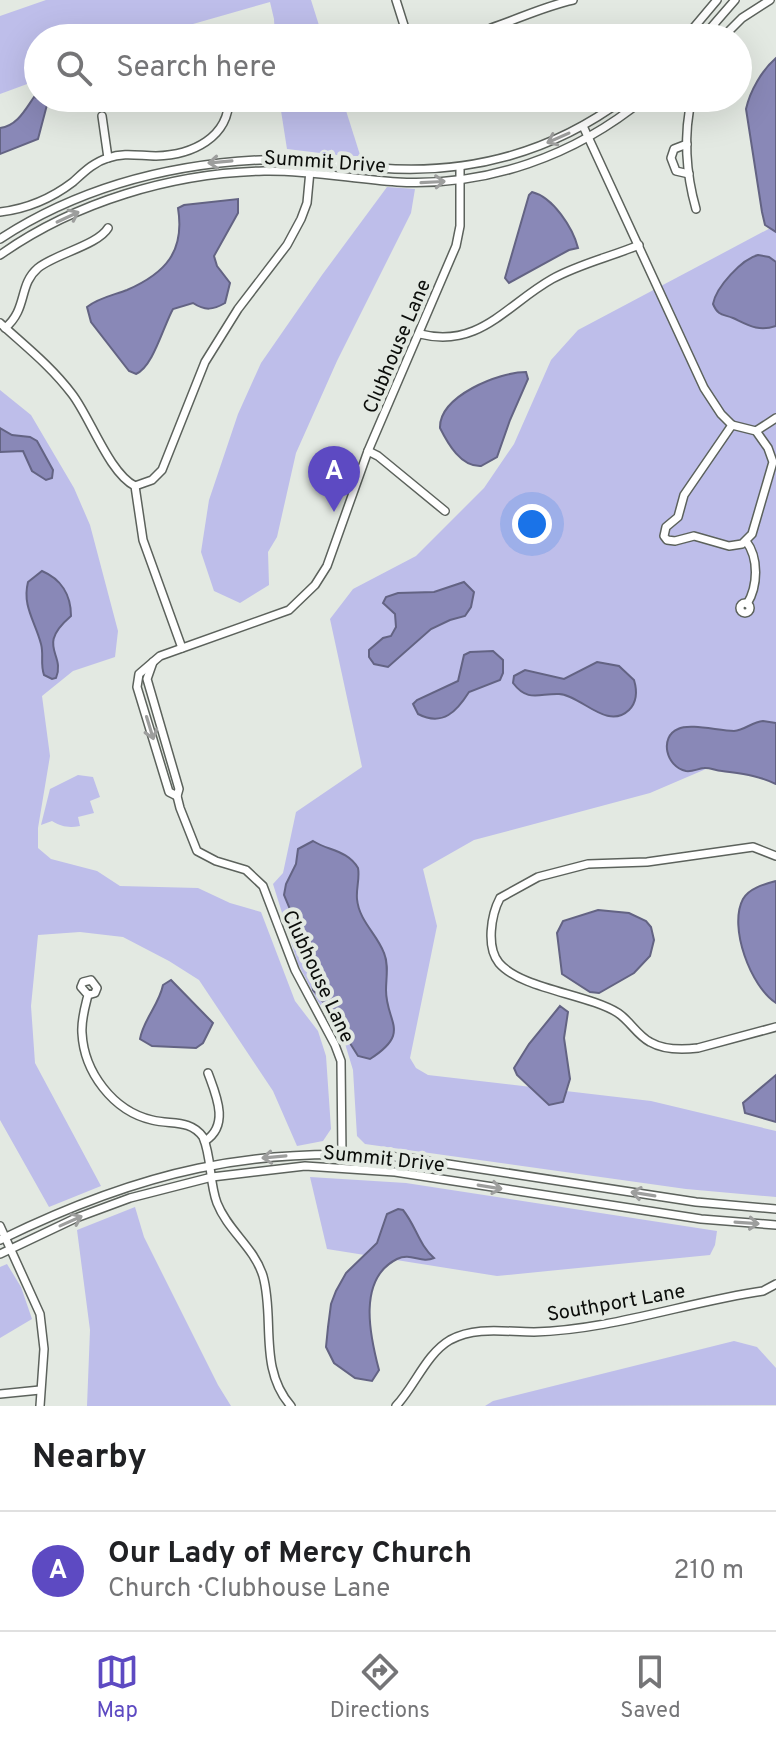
<!DOCTYPE html>
<meta charset="utf-8">
<style>
:root{--surface:#fff;--page:#f2f2f2;--text:#202124;--muted:#757577;--line:#e0e0e0;--accent:#5d4ac2}
body{margin:0;font-family:Overpass,sans-serif;background:var(--page);color:var(--text)}
.you{position:absolute;left:532px;top:524px;width:28px;height:28px;margin:-20px;border:6px solid #fff;border-radius:50%;background:#1a73e8;box-shadow:0 0 0 12px #1a73e833}
.badge{display:grid;place-items:center;width:52px;height:52px;border-radius:50%;background:var(--accent);color:#fff;font-size:26px;font-weight:700}
.pin{position:absolute;translate:-50% -66px;filter:drop-shadow(0 2px 4px #0008)}
.pin::after{content:'';position:absolute;top:42px;width:28px;height:24px;background:inherit;clip-path:polygon(0 0,100% 0,50% 100%)}
.list{margin:0;padding:0;list-style:none}
h2{display:flex;justify-content:space-between;align-items:center;height:104px;margin:0;padding:0 32px;font-size:34px}
h2 small{font-size:26px;font-weight:400;color:var(--muted)}
.list li{display:grid;grid-template-columns:52px 1fr auto;gap:24px;align-items:center;box-sizing:border-box;height:120px;padding:0 32px;border-top:2px solid var(--line)}
.list b{display:block;font-size:30px;white-space:nowrap}
.list p{margin:0;font-size:26px;white-space:nowrap;color:var(--muted)}
.list em{font-size:26px;font-style:normal;color:var(--muted)}
.icon{flex:none;width:44px;height:44px;fill:none;stroke:currentColor;stroke-width:2;stroke-linecap:round;stroke-linejoin:round}
.map{position:relative;flex:none;width:776px;height:1406px;overflow:hidden}
.search{position:absolute;background:var(--surface);box-shadow:0 8px 32px #0002;left:24px;right:24px;top:24px;height:88px;display:flex;align-items:center;gap:20px;box-sizing:border-box;padding:0 28px;border-radius:44px;color:var(--muted);font-size:30px}
.sheet{height:224px;background:var(--surface)}
nav{display:flex;justify-content:space-around;align-items:center;box-sizing:border-box;height:112px;border-top:2px solid var(--line);background:var(--surface);font-size:22px;color:var(--muted)}
nav a{display:grid;justify-items:center;gap:4px}
nav .on{color:var(--accent)}
.map>svg:first-child{display:block}
.green{fill:#bebeea}
.water{fill:#8988b7;stroke:#636383;stroke-width:2}
.lines{fill:none;stroke-linecap:round;stroke-linejoin:round}
.street-casing{stroke:#5c625c;stroke-width:10}
.street{stroke:#fff;stroke-width:7}
.oneway{stroke:#9d9e9d}
.labels{text-anchor:middle;stroke-width:8;stroke-linejoin:round;paint-order:stroke}
.street-label{font-size:20px;fill:#0b0d0a;stroke:#e3e9e2}
</style>
<div class="map">
<svg width="776" height="1406" viewBox="0 0 776 1406">
<rect width="100%" height="100%" fill="#e3e9e2"/>
<g class="green">
<polygon points="46,0 311,0 323,38 275,38 274,19 270,2 193,24 165,38 38,38 38,80 0,94 0,16"/>
<polygon points="279,98 342,98 361,158 287,149"/>
<polygon points="387,187 415,189 411,213 337,361 296,453 277,537 268,552 269,585 240,603 214,591 201,552 209,500 238,414 261,363 322,275"/>
<polygon points="776,225 776,774 727,760 650,793 474,840 423,869 437,926 410,1058 416,1068 428,1075 651,1101 776,1131 776,1197 686,1189 365,1144 357,1136 353,1070 343,1037 317,1000 298,964 273,884 283,873 296,812 362,767 330,619 353,589 416,556 484,488 514,444 551,360 578,330"/>
<polygon points="0,390 31,415 74,488 90,525 118,631 115,657 73,671 42,696 50,756 38,828 38,848 51,859 97,871 120,886 198,888 230,903 261,912 295,1001 318,1031 326,1056 331,1129 323,1141 297,1146 273,1091 199,980 169,961 123,937 80,932 38,935 31,1006 35,1063 101,1186 49,1207 0,1120"/>
<path d="M78,775L93,777L100,797L90,801L94,813L78,817L80,826C69,828 62,827 52,821L41,825L50,789Z"/>
<polygon points="310,1177 406,1183 717,1231 715,1245 710,1255 497,1276 327,1249"/>
<polygon points="135,1207 144,1237 218,1385 231,1406 87,1406 90,1330 77,1230"/>
<polygon points="7,1264 21,1287 32,1319 0,1338 0,1267"/>
<polygon points="734,1341 757,1347 776,1368 776,1405 485,1406 493,1401"/>
</g>
<g class="water">
<path d="M776,58V232L765,225L762,212L746,109C750,91 762,70 776,58Z"/>
<path d="M34,97L48,101L38,139L0,154V128C17,126 25,110 34,97Z"/>
<path d="M532,192C553,197 573,228 578,248L569,250L509,283L505,278L529,195Z"/>
<path d="M238,199V213L214,256L217,266L230,283L225,303C213,310 205,311 193,303L173,309C163,327 153,367 136,374L129,371L91,322L87,307C98,298 114,295 127,290C166,273 185,251 178,208L184,205Z"/>
<path d="M758,255L769,257L776,262V326C758,332 748,325 733,318C723,314 718,316 713,304C716,287 742,259 758,255Z"/>
<path d="M526,372L528,379L510,420L497,457L481,466C461,467 448,444 440,428C439,396 499,372 526,372Z"/>
<polygon points="0,428 12,435 30,437 37,441 53,470 52,478 46,480 32,471 23,451 0,452"/>
<path d="M42,571C61,579 71,595 71,616C35,647 66,653 56,678L52,679L44,675C40,663 44,655 41,644C35,621 22,606 28,582Z"/>
<polygon points="464,582 474,592 471,607 465,616 450,620 431,629 388,667 374,664 369,657 369,650 383,638 391,636 396,627 395,614 383,603 386,597 398,593 434,592"/>
<path d="M493,651L503,660V673L500,680L469,692C457,711 443,727 418,714L413,704L417,700L458,681L464,655L470,652Z"/>
<path d="M597,662L619,666L634,680C637,690 637,702 629,710C607,731 581,695 559,694C540,693 528,703 513,683L514,676L525,670L564,679Z"/>
<path d="M763,721L776,723V784C757,775 743,774 722,771C715,771 710,767 704,768C697,769 692,772 686,771C666,767 659,737 678,729C690,723 719,731 734,731C745,730 752,722 763,721Z"/>
<path d="M313,841C329,851 347,850 358,868C360,878 356,888 357,899C359,921 377,934 384,953C389,965 386,978 386,990C386,1023 412,1032 370,1059L358,1056L326,1005L313,990L309,955L284,895L286,884L296,864L298,849Z"/>
<path d="M776,881V1003C751,987 728,927 743,899C749,888 765,884 776,881Z"/>
<polygon points="598,910 629,913 646,921 651,927 654,940 650,956 634,973 599,993 590,992 562,974 557,933 563,921"/>
<path d="M171,980L213,1023L203,1043L196,1048L152,1046L140,1039C143,1020 159,1005 163,985Z"/>
<polygon points="560,1006 568,1012 564,1038 570,1079 563,1102 549,1105 517,1075 514,1068 529,1044"/>
<polygon points="776,1075 776,1122 745,1113 743,1103"/>
<path d="M398,1209L403,1210C416,1226 419,1245 434,1258C421,1264 411,1252 397,1259C357,1279 370,1336 379,1370L372,1381L355,1378L334,1363L326,1347L328,1327L331,1304L336,1291L346,1273L377,1243L387,1214Z"/>
</g>
<g class="lines">
<g class="street-casing">
<g id="street">
<polyline points="396,0 408,38"/>
<path d="M491,28C518,19 545,6 573,0"/>
<polyline points="685,38 717,0"/>
<polyline points="702,38 735,0"/>
<polyline points="722,38 742,18 770,0"/>
<path d="M692,98C683,134 686,174 696,209"/>
<polyline points="102,116 108,158"/>
<polyline points="583,126 704,388 721,414 732,425"/>
<polyline points="687,144 674,149 671,158 676,171 689,174"/>
<path d="M0,212C26,209 52,198 73,182C84,172 94,162 108,158C124,152 140,156 156,156C192,155 229,138 229,98"/>
<path d="M0,239C86,183 187,160 289,159C319,159 349,166 379,168C469,175 553,152 625,98"/>
<path d="M0,255C75,202 172,173 264,171C309,170 352,179 397,182C487,187 575,156 645,98"/>
<path d="M0,323C25,346 51,366 72,394C90,417 109,473 135,486L143,540L182,648"/>
<path d="M5,328C28,309 18,285 38,268C55,254 98,245 108,228"/>
<path d="M420,334C479,349 506,305 552,279C579,264 610,257 639,245"/>
<polygon points="732,425 756,431 768,448 773,462 752,534 742,544 729,546 694,536 675,541 667,540 664,536 666,527 678,517 684,495"/>
<polyline points="756,431 776,418"/>
<polyline points="368,451 378,456 445,511"/>
<polyline points="135,486 152,480 162,470 205,362 238,309 287,245 301,219 307,203 311,160"/>
<path d="M746,541C759,558 758,586 747,604"/>
<circle cx="745" cy="608" r="5"/>
<polyline points="153,662 147,679 179,789 177,796 180,808 197,851 216,861 246,870 263,886 295,970 335,1045 341,1061 342,1157"/>
<polyline points="177,796 169,792 137,687 139,674 160,656 289,610 315,585 327,566 368,451 456,246 460,226 460,168"/>
<path d="M776,856L753,847L647,862L588,864L538,877L500,898C491,915 486,947 499,963C521,989 588,994 618,1013C630,1021 637,1035 650,1042C664,1050 682,1050 698,1048L776,1027"/>
<path d="M88,995L81,987L83,982L91,980L97,988L95,993L88,995C85,1007 81,1020 82,1033C84,1072 113,1111 152,1120C171,1125 190,1119 203,1137C212,1158 209,1182 217,1203C228,1231 254,1247 263,1276C275,1318 258,1369 291,1406"/>
<path d="M205,1141C230,1125 216,1095 208,1073"/>
<polyline points="0,1226 40,1314 44,1349 40,1406"/>
<path d="M0,1240C139,1172 254,1144 409,1158L696,1202L776,1209"/>
<polyline points="0,1254 76,1218 130,1198 212,1177 305,1166 395,1172 701,1219 776,1225"/>
<polyline points="0,1394 40,1390"/>
<path d="M396,1406C415,1386 426,1354 450,1340C476,1326 505,1332 534,1332C611,1330 687,1302 763,1291L776,1284"/>
</g>
</g>
<use href="#street" class="street"/>
</g>
<defs><path id="oneway-shaft" d="M-6 0H5M1.5-3L5.5 0L1.5 3" fill="none" stroke-width="1.6" stroke-linecap="round" stroke-linejoin="round" transform="scale(2)"/></defs>
<g class="oneway">
<use href="#oneway-shaft" transform="translate(558 138) rotate(156)"/>
<use href="#oneway-shaft" transform="translate(220 162) rotate(175)"/>
<use href="#oneway-shaft" transform="translate(433 182) rotate(-3)"/>
<use href="#oneway-shaft" transform="translate(68 217) rotate(-25)"/>
<use href="#oneway-shaft" transform="translate(150 728) rotate(73)"/>
<use href="#oneway-shaft" transform="translate(274 1157) rotate(175)"/>
<use href="#oneway-shaft" transform="translate(490 1187) rotate(9)"/>
<use href="#oneway-shaft" transform="translate(643 1194) rotate(-171)"/>
<use href="#oneway-shaft" transform="translate(71 1221) rotate(-24)"/>
<use href="#oneway-shaft" transform="translate(747 1223) rotate(4)"/>
</g>
<g class="labels">
<g class="street-label">
<text transform="translate(325 161) rotate(4)" y="7">Summit Drive</text>
<text transform="translate(396 346) rotate(-67)" y="7">Clubhouse Lane</text>
<text transform="translate(319 976) rotate(65)" y="7">Clubhouse Lane</text>
<text transform="translate(384 1158) rotate(6)" y="7">Summit Drive</text>
<text transform="translate(616 1302) rotate(-10)" y="7">Southport Lane</text>
</g>
</g>
</svg>
<div class="you"></div>
<div class="pin badge" style="left:334px;top:512px">A</div>
<div class="search"><svg class="icon" aria-label="search" viewBox="0 0 24 24"><circle cx="10" cy="10" r="6"/><path d="M15 15l6 6"/></svg>Search here</div>
</div>
<section class="sheet">
<h2>Nearby<small></small></h2>
<ul class="list">
<li><span class="badge">A</span><div><b>Our Lady of Mercy Church</b><p>Church · Clubhouse Lane</p></div><em>210 m</em></li>
</ul>
</section>
<nav>
<a class="on"><svg class="icon" aria-label="map" viewBox="0 0 24 24"><path d="M3 6l6-2 6 2 6-2v14l-6 2-6-2-6 2zM9 4v14M15 6v14"/></svg>Map</a>
<a><svg class="icon" aria-label="directions" viewBox="0 0 24 24"><path d="M12 3l9 9-9 9-9-9zM9 14v-3h6M13 9l2 2-2 2"/></svg>Directions</a>
<a><svg class="icon" aria-label="saved" viewBox="0 0 24 24"><path d="M7 4h10v16l-5-4-5 4z"/></svg>Saved</a>
</nav>
